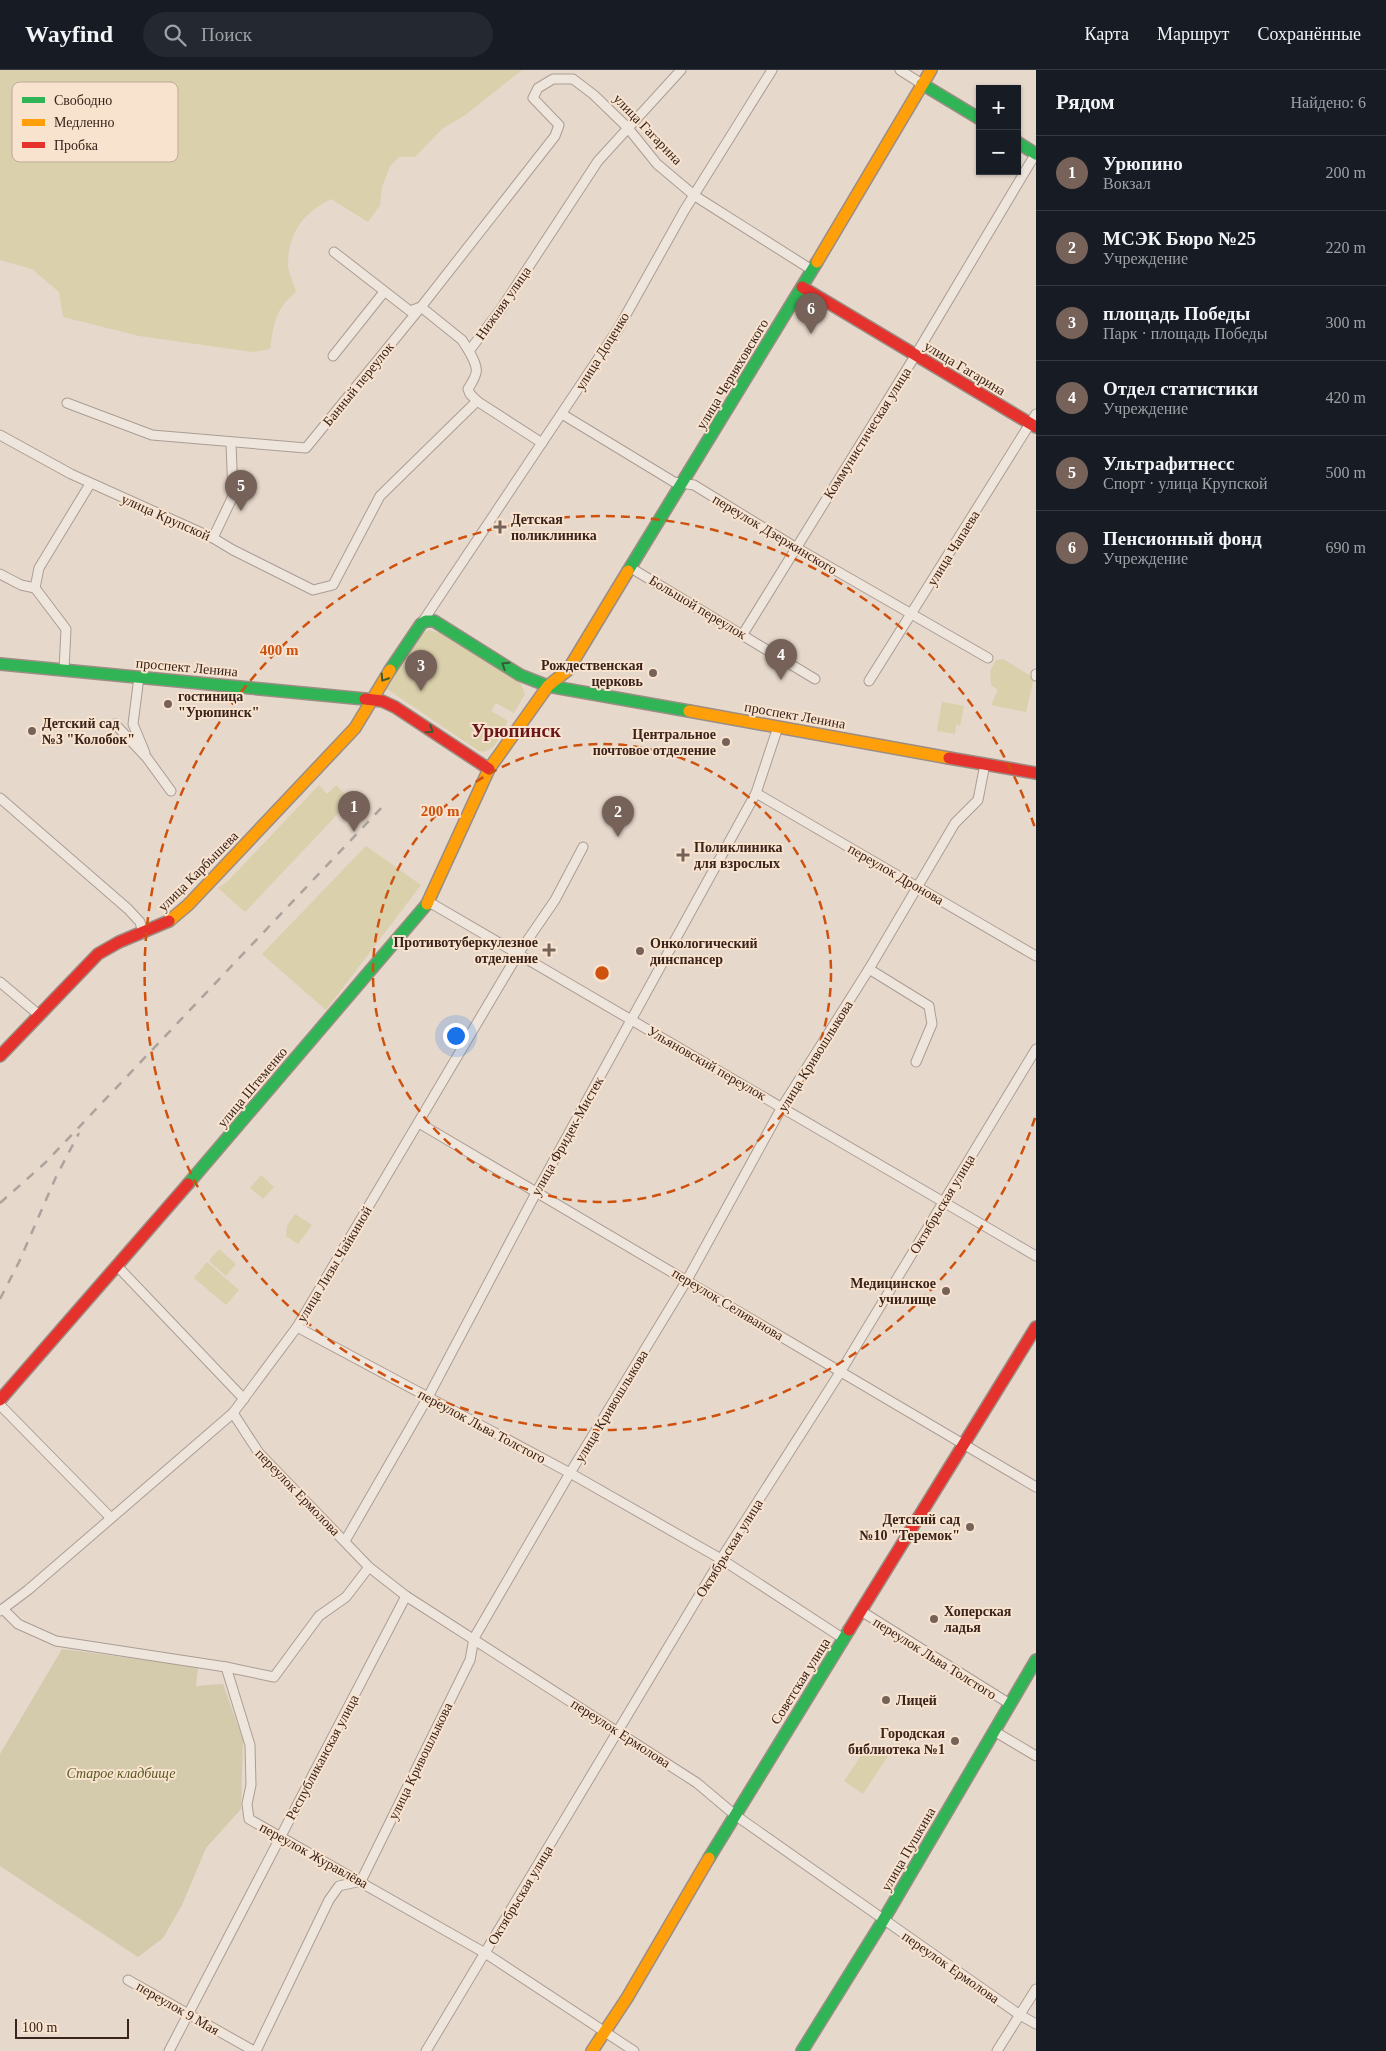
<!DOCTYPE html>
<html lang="ru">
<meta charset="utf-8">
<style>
:root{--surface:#171b24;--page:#242831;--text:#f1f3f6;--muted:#9ea1a6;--line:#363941;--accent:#766259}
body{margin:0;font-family:"Times New Roman",serif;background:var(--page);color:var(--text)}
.controls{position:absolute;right:15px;top:15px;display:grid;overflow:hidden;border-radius:0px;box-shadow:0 1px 4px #0004}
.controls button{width:45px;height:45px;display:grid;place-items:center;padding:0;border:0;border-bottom:1px solid var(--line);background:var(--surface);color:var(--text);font:25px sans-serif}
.scale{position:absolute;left:15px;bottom:12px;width:114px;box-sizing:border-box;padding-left:5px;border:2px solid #3a231b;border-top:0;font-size:14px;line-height:18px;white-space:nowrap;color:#3a231b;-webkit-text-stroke:4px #f8e3cf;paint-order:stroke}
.you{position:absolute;left:455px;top:965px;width:18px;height:18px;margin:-12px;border:4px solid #fff;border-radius:50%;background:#1a73e8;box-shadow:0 0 0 8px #1a73e833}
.badge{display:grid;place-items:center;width:32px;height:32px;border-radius:50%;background:var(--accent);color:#fff;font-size:16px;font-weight:700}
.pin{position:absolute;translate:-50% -41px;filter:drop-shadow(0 1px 2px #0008)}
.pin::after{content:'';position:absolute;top:26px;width:18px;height:15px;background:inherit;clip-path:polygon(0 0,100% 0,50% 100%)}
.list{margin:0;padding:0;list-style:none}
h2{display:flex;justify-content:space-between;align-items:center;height:65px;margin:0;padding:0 20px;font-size:21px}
h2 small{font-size:16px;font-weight:400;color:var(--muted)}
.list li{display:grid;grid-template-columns:32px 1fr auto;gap:15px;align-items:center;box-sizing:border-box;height:75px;padding:0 20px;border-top:1px solid var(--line)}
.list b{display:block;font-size:19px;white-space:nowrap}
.list p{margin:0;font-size:16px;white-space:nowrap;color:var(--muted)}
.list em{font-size:16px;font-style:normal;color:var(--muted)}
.icon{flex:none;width:28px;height:28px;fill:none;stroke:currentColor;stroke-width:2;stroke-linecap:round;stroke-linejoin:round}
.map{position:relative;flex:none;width:1036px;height:1981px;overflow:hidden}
header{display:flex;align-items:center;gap:30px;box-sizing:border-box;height:70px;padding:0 25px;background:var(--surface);border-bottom:1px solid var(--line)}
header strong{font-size:24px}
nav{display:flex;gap:28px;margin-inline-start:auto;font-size:18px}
.search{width:350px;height:45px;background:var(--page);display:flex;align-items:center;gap:12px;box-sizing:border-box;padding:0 18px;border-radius:28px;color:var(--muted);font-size:19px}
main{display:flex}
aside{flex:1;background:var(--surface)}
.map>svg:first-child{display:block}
.green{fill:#dad0ac}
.cemetery{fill:#d4caac}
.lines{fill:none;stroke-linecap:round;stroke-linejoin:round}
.street-casing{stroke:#ab9d94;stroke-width:11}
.fast-casing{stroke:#9b8d84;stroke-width:14}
.slow-casing{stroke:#9b8d84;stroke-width:14}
.jam-casing{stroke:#9b8d84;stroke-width:14}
.street{stroke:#eee5dd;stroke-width:9}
.fast{stroke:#30b455;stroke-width:11}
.slow{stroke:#ff9f0a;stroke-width:11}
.jam{stroke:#e5322d;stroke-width:11}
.rail{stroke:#aca39d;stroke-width:2.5;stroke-dasharray:9 9;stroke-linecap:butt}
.oneway{stroke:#365d32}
.ring{fill:none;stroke:#ce510e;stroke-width:2.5;stroke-dasharray:9 6}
.poi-dot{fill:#766259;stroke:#f8e3cf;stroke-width:2}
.labels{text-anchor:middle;stroke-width:4;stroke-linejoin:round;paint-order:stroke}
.street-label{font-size:14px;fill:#3a231b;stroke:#f8e3cf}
.poi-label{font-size:14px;font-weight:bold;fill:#3a231b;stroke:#f8e3cf;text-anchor:start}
.park-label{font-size:14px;font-style:italic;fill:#575820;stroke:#f8e3cf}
.district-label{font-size:19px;font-weight:bold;fill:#6b1719;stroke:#f8e3cf}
.key{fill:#f8e3cf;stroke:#bfa999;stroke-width:1}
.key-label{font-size:14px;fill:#3a231b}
.centre{fill:#ce510e;stroke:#f8e3cf;stroke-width:2.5}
.ring-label{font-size:15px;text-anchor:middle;font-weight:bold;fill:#ce510e;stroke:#f8e3cf;stroke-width:4;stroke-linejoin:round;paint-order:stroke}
</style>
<header>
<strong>Wayfind</strong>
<div class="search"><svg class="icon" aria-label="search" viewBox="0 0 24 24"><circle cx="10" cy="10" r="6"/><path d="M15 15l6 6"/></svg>Поиск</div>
<nav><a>Карта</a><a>Маршрут</a><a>Сохранённые</a></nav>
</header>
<main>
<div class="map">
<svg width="1036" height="1981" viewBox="0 0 1036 1981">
<rect width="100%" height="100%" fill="#e6d8cb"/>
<g class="green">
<path d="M0,0H522L464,46L443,58L415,87H399L390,96L382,117L380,135L368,152L331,129C303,143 288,163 288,195C288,203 294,213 296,222C275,239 274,253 270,279L253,282L139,266L63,247L59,222L32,199L0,190Z"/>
<path d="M429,560L440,563L519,610L525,624L514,643L496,633L491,641L508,651C501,663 495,685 479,681L387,619L419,566Z"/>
<polygon points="1003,589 1034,608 1026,642 991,635 998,620 991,615 990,601 996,590"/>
<polygon points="942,632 964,636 960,656 956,655 955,664 937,661"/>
<polygon points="319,715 327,724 336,715 351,730 245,842 218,818 228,811"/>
<polygon points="366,776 421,815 326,940 262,884"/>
<polygon points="261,1105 274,1117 263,1129 250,1118"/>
<polygon points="295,1144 312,1155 298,1174 286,1166 287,1156"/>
<polygon points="219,1179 236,1194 226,1206 209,1191"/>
<polygon points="207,1192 239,1220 226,1235 194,1208"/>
<polygon points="869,1674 888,1686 863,1724 844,1711"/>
</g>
<polygon class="cemetery" points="62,1579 198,1597 196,1616 223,1614 243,1670 241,1739 206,1778 182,1835 163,1868 138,1887 0,1796 0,1684"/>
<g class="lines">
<g class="street-casing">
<g id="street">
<polyline points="900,0 922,14"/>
<polyline points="334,182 410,241 421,237 462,270 469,281"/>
<polyline points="333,286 384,222"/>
<polyline points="477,331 542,373"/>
<polyline points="67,333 152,365 306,378 421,237 555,66 559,55 533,28 538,18 553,9 573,9 594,25 628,58 657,94 695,126 812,200"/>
<polyline points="562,344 674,412 694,415 795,477 988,588"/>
<path d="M0,365L71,404L213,468L233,480L313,520L333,515L380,426L477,331L470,324L468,319C479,302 479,299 469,281L501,239L598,91L681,0"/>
<polyline points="213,468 233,426 231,373"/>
<polyline points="631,498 815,609"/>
<polyline points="0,504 21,515 35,518"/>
<polyline points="35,518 39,498 90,414"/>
<polyline points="35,518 66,559 64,600"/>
<polyline points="421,554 618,259 684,141 772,0"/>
<polyline points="743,564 915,286 1036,83"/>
<polyline points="1036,604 1036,606"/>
<polyline points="139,607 133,654 145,683"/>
<polyline points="869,611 1036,344"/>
<polyline points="115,654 147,688 171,721"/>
<polyline points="756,723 1036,886"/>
<polyline points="0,728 128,839 140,852 143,863"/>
<polyline points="429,832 1036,1186"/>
<polyline points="869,899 929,936 932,954 916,992"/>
<polyline points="0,912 39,945"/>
<polyline points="419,1053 1036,1417"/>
<polyline points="118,1197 244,1329"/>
<polyline points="297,1257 570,1403 721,1489 844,1569"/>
<polyline points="0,1335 111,1448"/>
<polyline points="233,1343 259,1383 369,1497 406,1526 697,1713 735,1745 1020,1945 1036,1954"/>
<polyline points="345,1471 428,1327 537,1121 756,723 778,657"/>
<polyline points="3,1539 18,1554 56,1571 226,1597 250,1675 251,1715 247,1734 249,1749 485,1883 634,1981"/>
<polyline points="0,1541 28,1520 233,1343 297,1257 518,884 555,830 583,777"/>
<polyline points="861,1541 1010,1634"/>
<polyline points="226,1597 274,1607 319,1546 346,1527 369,1497"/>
<polyline points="994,1661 1036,1686"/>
<polyline points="128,1910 254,1981"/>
<polyline points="169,1981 406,1526"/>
<polyline points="256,1981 329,1830 339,1816 361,1811 470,1590 474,1568 570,1403 687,1210 782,1037 869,899 955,753 978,730 985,694"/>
<polyline points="426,1981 721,1489 841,1301 1036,979"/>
<polyline points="997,1981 1036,1919"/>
</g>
</g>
<g class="fast-casing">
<g id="fast">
<polyline points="922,14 980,49"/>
<polyline points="1017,72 1036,84"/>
<polyline points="628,501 817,192"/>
<polyline points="0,594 365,629"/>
<polyline points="390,600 421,554 426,551 434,551 520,605 548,616 689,641"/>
<polyline points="188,1114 427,834"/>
<polyline points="709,1788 849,1560"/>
<polyline points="802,1981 884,1849 1036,1590"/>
</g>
</g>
<g class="slow-casing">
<g id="slow">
<polyline points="817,192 931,0"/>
<polyline points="689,641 949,688"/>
<polyline points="427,834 489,699 548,616 568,600 628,501"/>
<polyline points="169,851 188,835 355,658 390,600"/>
<polyline points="592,1981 627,1928 709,1788"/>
</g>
</g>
<g class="jam-casing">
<g id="jam">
<polyline points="802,217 1036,357"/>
<polyline points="365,629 382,631 395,637 489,699"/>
<polyline points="949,688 1036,703"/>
<polyline points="0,986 98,884 119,872 169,851"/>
<polyline points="0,1330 188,1114"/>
<polyline points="849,1560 1036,1257"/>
</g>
</g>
<use href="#street" class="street"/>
<use href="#fast" class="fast"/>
<use href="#slow" class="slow"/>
<use href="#jam" class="jam"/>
<g class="rail">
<polyline points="0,1133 45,1093 386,733"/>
<polyline points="0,1229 19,1192 56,1107 79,1063"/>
</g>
</g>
<defs><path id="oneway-chevron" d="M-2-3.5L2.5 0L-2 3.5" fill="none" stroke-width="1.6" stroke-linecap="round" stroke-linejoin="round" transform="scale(1.25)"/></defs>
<g class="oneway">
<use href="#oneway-chevron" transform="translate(505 595) rotate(-147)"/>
<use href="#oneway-chevron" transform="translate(384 608) rotate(123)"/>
<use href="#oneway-chevron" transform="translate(430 660) rotate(34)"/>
</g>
<g class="ring">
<circle cx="602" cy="903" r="229"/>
<path d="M1035 1048A457 457 0 1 1 1035 758"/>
</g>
<g class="poi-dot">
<path d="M497.5 449.5h5v5h5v5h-5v5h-5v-5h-5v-5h5z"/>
<circle cx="653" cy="603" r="5"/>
<circle cx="168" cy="634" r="5"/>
<circle cx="32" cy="661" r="5"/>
<circle cx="726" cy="672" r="5"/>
<path d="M680.5 777.5h5v5h5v5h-5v5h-5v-5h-5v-5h5z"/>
<path d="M546.5 872.5h5v5h5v5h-5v5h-5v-5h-5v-5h5z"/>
<circle cx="640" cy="881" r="5"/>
<circle cx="946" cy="1221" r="5"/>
<circle cx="970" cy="1457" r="5"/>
<circle cx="934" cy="1549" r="5"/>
<circle cx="886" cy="1630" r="5"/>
<circle cx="955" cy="1671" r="5"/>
</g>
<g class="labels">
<g class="street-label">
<text transform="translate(648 59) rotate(46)" y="5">улица Гагарина</text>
<text transform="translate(503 233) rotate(-55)" y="5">Нижняя улица</text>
<text transform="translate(602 281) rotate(-58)" y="5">улица Доценко</text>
<text transform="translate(965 298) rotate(31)" y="5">улица Гагарина</text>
<text transform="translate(732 304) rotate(-59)" y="5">улица Черняховского</text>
<text transform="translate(358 314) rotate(-51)" y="5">Банный переулок</text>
<text transform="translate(867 363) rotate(-58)" y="5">Коммунистическая улица</text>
<text transform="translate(166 447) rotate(24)" y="5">улица Крупской</text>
<text transform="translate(775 464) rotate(31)" y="5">переулок Дзержинского</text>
<text transform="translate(953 478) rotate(-58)" y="5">улица Чапаева</text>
<text transform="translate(698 537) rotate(31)" y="5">Большой переулок</text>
<text transform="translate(187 597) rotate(5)" y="5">проспект Ленина</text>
<text transform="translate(795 645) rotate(10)" y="5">проспект Ленина</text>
<text transform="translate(198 801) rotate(-45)" y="5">улица Карбышева</text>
<text transform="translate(896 804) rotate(30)" y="5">переулок Дронова</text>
<text transform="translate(815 986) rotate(-58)" y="5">улица Кривошлыкова</text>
<text transform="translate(707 993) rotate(30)" y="5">Ульяновский переулок</text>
<text transform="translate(252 1017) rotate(-50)" y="5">улица Штеменко</text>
<text transform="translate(567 1066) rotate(-61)" y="5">улица Фридек-Мистек</text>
<text transform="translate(942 1134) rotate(-59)" y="5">Октябрьская улица</text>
<text transform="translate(334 1194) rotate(-59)" y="5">улица Лизы Чайкиной</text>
<text transform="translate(728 1234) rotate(31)" y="5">переулок Селиванова</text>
<text transform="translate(611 1336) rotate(-59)" y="5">улица Кривошлыкова</text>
<text transform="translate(482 1356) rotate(28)" y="5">переулок Льва Толстого</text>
<text transform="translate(298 1422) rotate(46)" y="5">переулок Ермолова</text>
<text transform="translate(729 1478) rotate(-58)" y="5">Октябрьская улица</text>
<text transform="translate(935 1588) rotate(32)" y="5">переулок Льва Толстого</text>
<text transform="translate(800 1611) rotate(-58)" y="5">Советская улица</text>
<text transform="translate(621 1663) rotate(33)" y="5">переулок Ермолова</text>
<text transform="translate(322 1687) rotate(-62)" y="5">Республиканская улица</text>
<text transform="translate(420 1691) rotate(-64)" y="5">улица Кривошлыкова</text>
<text transform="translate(908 1779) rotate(-60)" y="5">улица Пушкина</text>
<text transform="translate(314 1785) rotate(29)" y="5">переулок Журавлёва</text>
<text transform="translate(520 1825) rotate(-59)" y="5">Октябрьская улица</text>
<text transform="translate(951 1897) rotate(35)" y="5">переулок Ермолова</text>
<text transform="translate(178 1938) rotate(30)" y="5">переулок 9 Мая</text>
</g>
<g class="poi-label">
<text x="511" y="454">Детская<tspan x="511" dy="16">поликлиника</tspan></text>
<text x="643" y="600" text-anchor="end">Рождественская<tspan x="643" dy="16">церковь</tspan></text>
<text x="178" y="631">гостиница<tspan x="178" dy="16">"Урюпинск"</tspan></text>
<text x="42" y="658">Детский сад<tspan x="42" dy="16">№3 "Колобок"</tspan></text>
<text x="716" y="669" text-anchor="end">Центральное<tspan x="716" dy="16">почтовое отделение</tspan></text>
<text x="694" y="782">Поликлиника<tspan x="694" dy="16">для взрослых</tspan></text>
<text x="538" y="877" text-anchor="end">Противотуберкулезное<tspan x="538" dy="16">отделение</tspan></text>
<text x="650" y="878">Онкологический<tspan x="650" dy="16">динспансер</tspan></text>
<text x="936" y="1218" text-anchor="end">Медицинское<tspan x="936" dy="16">училище</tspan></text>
<text x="960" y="1454" text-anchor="end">Детский сад<tspan x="960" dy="16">№10 "Теремок"</tspan></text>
<text x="944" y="1546">Хоперская<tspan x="944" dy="16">ладья</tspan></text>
<text x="896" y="1635">Лицей</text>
<text x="945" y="1668" text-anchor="end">Городская<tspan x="945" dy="16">библиотека №1</tspan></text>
</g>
<g class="park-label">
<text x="121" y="1708">Старое кладбище</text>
</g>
<g class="district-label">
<text x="516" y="667">Урюпинск</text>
</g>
</g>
<rect x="12" y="12" width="166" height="80" rx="8" class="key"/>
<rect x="22" y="27" width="23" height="6" fill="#30b455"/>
<rect x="22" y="49" width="23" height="7" fill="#ff9f0a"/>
<rect x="22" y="72" width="23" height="6" fill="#e5322d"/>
<g class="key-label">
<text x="54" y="35">Свободно</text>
<text x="54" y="57">Медленно</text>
<text x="54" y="80">Пробка</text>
</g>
<circle cx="602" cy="903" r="8" class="centre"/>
<g class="ring-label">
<text x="279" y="585">400 m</text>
<text x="440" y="746">200 m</text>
</g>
</svg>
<div class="controls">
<button>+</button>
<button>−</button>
</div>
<div class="scale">100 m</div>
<div class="you"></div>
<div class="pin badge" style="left:354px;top:762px">1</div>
<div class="pin badge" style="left:618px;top:767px">2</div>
<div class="pin badge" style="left:421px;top:621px">3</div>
<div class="pin badge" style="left:781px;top:610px">4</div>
<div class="pin badge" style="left:241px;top:441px">5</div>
<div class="pin badge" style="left:811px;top:264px">6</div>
</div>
<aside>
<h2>Рядом<small>Найдено: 6</small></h2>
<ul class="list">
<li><span class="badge">1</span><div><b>Урюпино</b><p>Вокзал</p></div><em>200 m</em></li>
<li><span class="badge">2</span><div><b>МСЭК Бюро №25</b><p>Учреждение</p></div><em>220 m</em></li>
<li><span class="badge">3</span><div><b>площадь Победы</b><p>Парк · площадь Победы</p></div><em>300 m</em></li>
<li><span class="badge">4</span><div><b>Отдел статистики</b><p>Учреждение</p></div><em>420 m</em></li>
<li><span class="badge">5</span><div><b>Ультрафитнесс</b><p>Спорт · улица Крупской</p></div><em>500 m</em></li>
<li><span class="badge">6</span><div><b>Пенсионный фонд</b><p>Учреждение</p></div><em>690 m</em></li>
</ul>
</aside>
</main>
